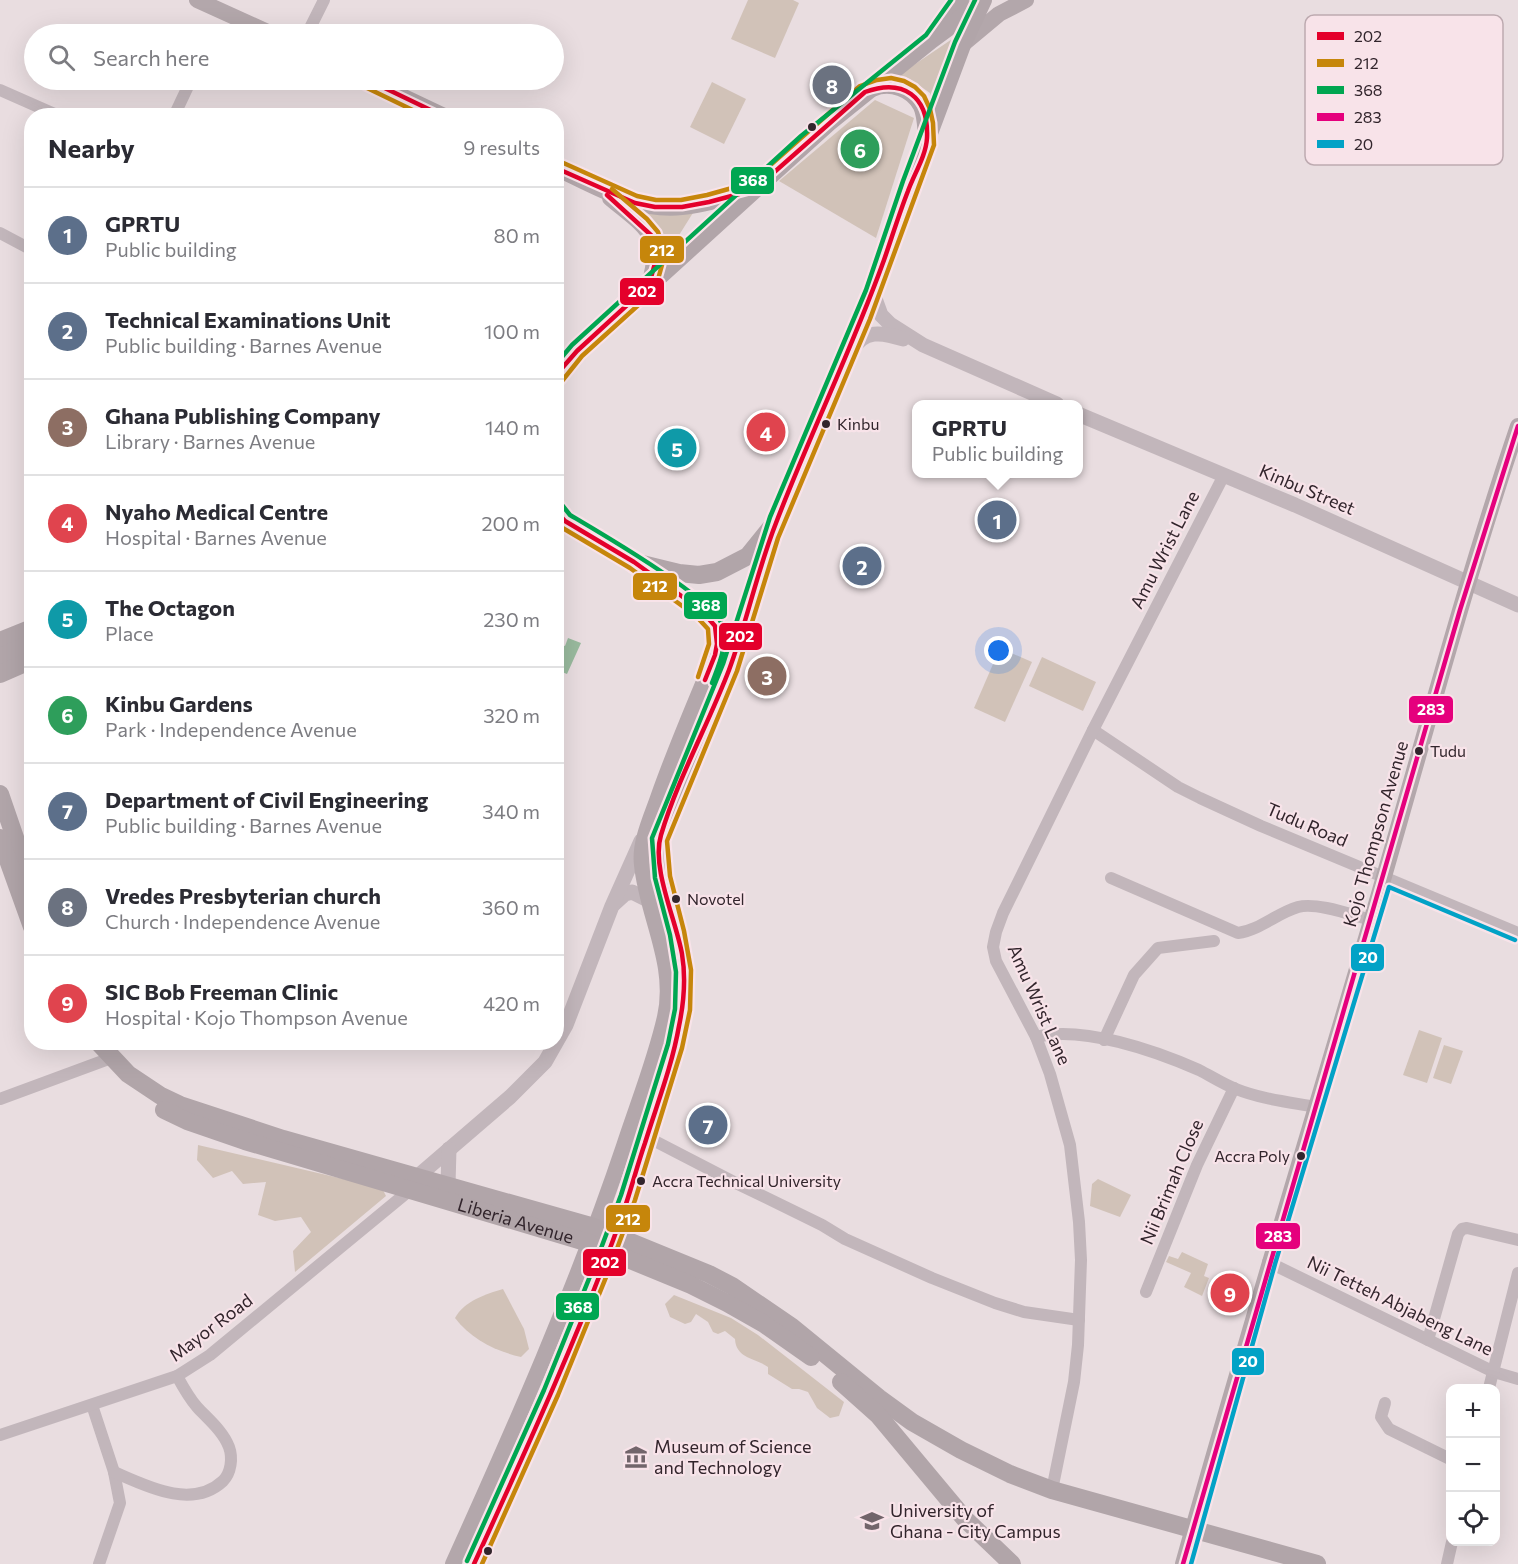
<!DOCTYPE html>
<meta charset="utf-8">
<style>
:root{--surface:#fff;--page:#f7f7f7;--text:#2b2b33;--muted:#7c7c81;--line:#e1e1e2;--accent:#7c3aed}
body{margin:0;font-family:Commissioner,sans-serif;background:var(--page);color:var(--text)}
.controls{position:absolute;right:18px;bottom:18px;display:grid;overflow:hidden;border-radius:12px;box-shadow:0 6px 24px #0002}
.controls button{width:54px;height:54px;display:grid;place-items:center;padding:0;border:0;border-bottom:2px solid var(--line);background:var(--surface);color:var(--text);font:30px sans-serif}
.you{position:absolute;left:999px;top:651px;width:21px;height:21px;margin:-15px;border:4px solid #fff;border-radius:50%;background:#1a73e8;box-shadow:0 0 0 9px #1a73e833}
.badge{display:grid;place-items:center;width:39px;height:39px;border-radius:50%;background:var(--accent);color:#fff;font-size:20px;font-weight:700}
.pin{position:absolute;translate:-50% -50%;border:3px solid #fff;box-shadow:0 2px 6px #0006}
.popup{position:absolute;left:912px;top:400px;width:171px;height:78px;box-sizing:border-box;display:grid;place-content:center;border-radius:12px;background:var(--surface);filter:drop-shadow(0 2px 4px #0005);font-size:20px;white-space:nowrap;color:var(--muted)}
.popup b{font-size:22px;color:var(--text)}
.popup::after{content:'';position:absolute;left:50%;top:100%;margin-left:-12px;border:12px solid transparent;border-top-color:var(--surface)}
.list{margin:0;padding:0;list-style:none}
h2{display:flex;justify-content:space-between;align-items:center;height:78px;margin:0;padding:0 24px;font-size:26px}
h2 small{font-size:20px;font-weight:400;color:var(--muted)}
.list li{display:grid;grid-template-columns:39px 1fr auto;gap:18px;align-items:center;box-sizing:border-box;height:96px;padding:0 24px;border-top:2px solid var(--line)}
.list b{display:block;font-size:22px;white-space:nowrap}
.list p{margin:0;font-size:20px;white-space:nowrap;color:var(--muted)}
.list em{font-size:20px;font-style:normal;color:var(--muted)}
.icon{flex:none;width:33px;height:33px;fill:none;stroke:currentColor;stroke-width:2;stroke-linecap:round;stroke-linejoin:round}
.map{position:relative;flex:none;width:1518px;height:1564px;overflow:hidden}
.search{position:absolute;background:var(--surface);box-shadow:0 6px 24px #0002;left:24px;top:24px;width:540px;height:66px;display:flex;align-items:center;gap:15px;box-sizing:border-box;padding:0 21px;border-radius:33px;color:var(--muted);font-size:22px}
.panel{position:absolute;background:var(--surface);box-shadow:0 6px 24px #0002;left:24px;top:108px;width:540px;height:942px;border-radius:24px}
.map>svg:first-child{display:block}
.green{fill:#d1c2b8}
.water{fill:#99ba9e}
.lines{fill:none;stroke-linecap:round;stroke-linejoin:round}
.minor{stroke:#c2b6bb;stroke-width:12}
.tertiary{stroke:#c2b6bb;stroke-width:15}
.secondary{stroke:#b3a7ab;stroke-width:16}
.primary{stroke:#b1a5a9;stroke-width:18}
.bus-1-casing{stroke:#f8e3e9;stroke-width:9}
.bus-2-casing{stroke:#f8e3e9;stroke-width:9}
.bus-3-casing{stroke:#f8e3e9;stroke-width:9}
.bus-4-casing{stroke:#f8e3e9;stroke-width:9}
.bus-5-casing{stroke:#f8e3e9;stroke-width:9}
.bus-1{stroke:#e4002b;stroke-width:4.5}
.bus-2{stroke:#c6860b;stroke-width:4.5}
.bus-3{stroke:#00a651;stroke-width:4.5}
.bus-4{stroke:#e5007d;stroke-width:4.5}
.bus-5{stroke:#02a2c6;stroke-width:4.5}
.bus-dot{fill:#32252c;stroke:#f8e3e9;stroke-width:2}
.labels{text-anchor:middle;stroke-width:4.5;stroke-linejoin:round;paint-order:stroke}
.bus-label{font-size:16px;fill:#32252c;stroke:#f8e3e9;text-anchor:start}
.street-label{font-size:18px;fill:#32252c;stroke:#f8e3e9}
.poi-label{font-size:18px;fill:#32252c;stroke:#f8e3e9;text-anchor:start}
.key{fill:#f8e3e9;stroke:#bdaab0;stroke-width:1.5}
.key-label{font-size:16px;fill:#32252c}
.line-badge{stroke:#f8e3e9;stroke-width:2}
.badge-label{font-size:16px;text-anchor:middle;font-weight:bold;fill:#fff}
</style>
<div class="map">
<svg width="1518" height="1564" viewBox="0 0 1518 1564">
<rect width="100%" height="100%" fill="#e9dde0"/>
<g class="green">
<polygon points="748,0 793,0 799,3 775,58 731,39"/>
<polygon points="964,31 933,111 930,93 910,79 899,75"/>
<polygon points="712,82 746,99 724,144 690,127"/>
<polygon points="875,100 914,118 876,238 779,181"/>
<polygon points="696,208 676,240 660,243 644,217 644,213 664,214"/>
<polygon points="1000,648 1032,662 1005,722 974,708"/>
<polygon points="1042,657 1096,682 1083,711 1029,686"/>
<polygon points="1419,1030 1442,1038 1427,1083 1403,1075"/>
<polygon points="1444,1045 1463,1051 1451,1084 1433,1078"/>
<polygon points="198,1145 382,1188 386,1196 295,1272 293,1251 311,1232 301,1217 275,1221 258,1215 266,1182 243,1184 232,1171 213,1178 197,1160"/>
<polygon points="1098,1179 1131,1195 1120,1217 1090,1206 1092,1184"/>
<polygon points="1182,1252 1208,1264 1204,1276 1209,1278 1202,1296 1184,1287 1191,1273 1166,1262 1169,1256 1178,1259"/>
<path d="M503,1289L524,1329L529,1349L521,1357C495,1351 471,1339 455,1318C464,1301 486,1294 503,1289Z"/>
<path d="M674,1295L731,1318L758,1335L844,1402L839,1416L830,1418L817,1408L808,1392L799,1389H792L768,1374V1367C756,1358 736,1359 735,1339L725,1331L718,1334L713,1332L708,1322L696,1314L691,1322L685,1324L670,1317L665,1304Z"/>
</g>
<polygon class="water" points="568,638 581,643 567,674 557,670 557,657 562,645 565,646"/>
<g class="lines">
<g class="minor">
<polyline points="212,34 213,31"/>
<polyline points="307,34 324,0"/>
<polyline points="0,90 59,116"/>
<polyline points="174,116 191,80"/>
<polyline points="0,233 32,250"/>
<polyline points="1093,730 1178,787 1200,798 1261,826 1518,933"/>
<path d="M1111,878L1238,933C1260,930 1277,913 1298,907C1317,902 1352,915 1371,920"/>
<path d="M1036,1037C1082,1025 1156,1051 1199,1070C1211,1076 1223,1084 1236,1089C1261,1099 1289,1102 1316,1107"/>
<polyline points="1104,1040 1134,975 1158,948 1214,941"/>
<polyline points="0,1099 111,1058"/>
<polyline points="647,1137 736,1183 822,1225 845,1239 932,1278 995,1303 1024,1312 1079,1320"/>
<polyline points="1268,1262 1494,1372 1518,1379"/>
<polyline points="1146,1292 1197,1165 1234,1088"/>
<polyline points="1428,1340 1458,1234 1462,1229 1467,1228 1518,1240"/>
<polyline points="1489,1388 1518,1273"/>
<polyline points="1385,1403 1381,1417 1389,1429 1450,1459"/>
<polyline points="92,1405 114,1472 120,1503 99,1564"/>
<polyline points="0,1435 177,1376 210,1355 410,1190"/>
<path d="M114,1472C146,1486 192,1510 223,1481C231,1473 233,1458 229,1447C223,1431 208,1419 197,1407C189,1398 183,1387 177,1376"/>
<polyline points="1052,1490 1074,1382 1078,1345 1081,1260 1079,1222 1070,1145 1050,1074 1036,1037 996,961 993,947 996,932 1003,913 1093,730 1224,475"/>
<polyline points="1447,1564 1452,1542"/>
</g>
<g class="tertiary">
<polyline points="873,293 881,315 890,324 923,345 1057,404"/>
<path d="M851,351C864,329 882,332 903,339"/>
<polyline points="1078,414 1295,505 1518,605"/>
<polyline points="614,904 625,894 632,892 650,901"/>
<polyline points="417,1177 510,1097 545,1062 566,1025 612,906 641,841"/>
<polyline points="448,1185 449,1149"/>
</g>
<g class="secondary">
<polyline points="197,0 272,34"/>
<polyline points="963,44 999,14 1026,0"/>
<polyline points="368,80 444,116"/>
<path d="M556,168C596,187 637,212 682,207C707,205 730,196 754,190"/>
<path d="M610,198C647,229 664,234 649,285"/>
<path d="M453,1564C515,1427 576,1289 624,1146C638,1103 655,1061 665,1017C677,964 647,916 642,865C639,842 652,816 659,795C676,747 696,701 715,655C717,646 718,635 715,627C708,608 655,577 637,564"/>
<path d="M474,1564C526,1450 578,1336 621,1218C631,1191 638,1163 647,1136C662,1088 681,1041 684,991C688,937 656,890 659,840L730,667L776,523"/>
<path d="M1183,1564C1243,1348 1309,1133 1372,918C1420,754 1463,588 1518,426"/>
</g>
<g class="primary">
<polyline points="941,26 960,0"/>
<path d="M872,88C890,80 913,88 922,106C926,115 926,126 927,136"/>
<polyline points="556,365 577,351 828,123 931,40 980,4"/>
<polyline points="556,516 634,562 679,573 699,575 717,572 748,556 777,520 848,356 873,293 910,184 962,45 983,0"/>
<polyline points="0,641 32,628"/>
<polyline points="0,657 32,643"/>
<polyline points="0,674 32,660"/>
<polyline points="0,794 32,887"/>
<polyline points="0,838 32,927"/>
<polyline points="98,1042 128,1074 161,1096 180,1105 283,1139 594,1227 709,1274 732,1286 792,1327 879,1398 912,1422 961,1450 1010,1474 1052,1490 1317,1564"/>
<path id="s1" d="M164,1110L187,1121L245,1141L589,1243L691,1285L727,1303L764,1324L811,1357"/>
<polyline points="841,1382 878,1415 964,1518 1012,1564"/>
</g>
<g class="bus-1-casing">
<g id="bus-1">
<polyline points="368,80 443,116"/>
<polyline points="556,375 577,351 649,285 655,263 655,245 652,236 607,195"/>
<polyline points="556,511 565,521 634,562 701,610 715,626 717,644 715,655 705,680"/>
<path d="M474,1564C527,1448 580,1333 623,1213C631,1190 637,1166 645,1143C657,1104 672,1066 679,1026C684,1002 686,978 682,954C676,920 651,867 661,835C678,778 708,725 729,670C747,622 757,571 776,523C810,434 852,349 884,260C892,237 899,214 908,191C914,174 926,156 927,138C929,96 903,78 865,92L754,190L709,202L682,207H655L635,203L556,168"/>
</g>
</g>
<g class="bus-2-casing">
<g id="bus-2">
<polyline points="365,87 425,116"/>
<polyline points="562,381 582,356 655,290 662,265 662,244 658,232 647,219 612,189"/>
<polyline points="556,522 561,527 630,568 696,616 708,629 709,644 698,677"/>
<polyline points="482,1564 558,1395 611,1265 635,1200 682,1048 690,1010 691,970 684,931 670,876 667,841 737,671 778,538 870,319 934,145 933,123 930,109 924,96 915,87 904,81 891,78 877,80 860,86 750,183 707,195 681,200 656,200 637,196 559,161"/>
</g>
</g>
<g class="bus-3-casing">
<g id="bus-3">
<polyline points="556,364 572,345 801,136 926,35 951,0"/>
<path d="M562,505L570,515C597,531 715,599 722,625C728,646 719,664 712,683"/>
<polyline points="467,1561 544,1390 597,1259 621,1195 668,1044 675,1009 676,972 670,935 655,878 652,838 723,664 770,517 866,290 903,181 955,42 975,0"/>
</g>
</g>
<g class="bus-4-casing">
<polyline id="bus-4" points="1183,1564 1460,610 1518,426"/>
</g>
<g class="bus-5-casing">
<polyline id="bus-5" points="1191,1564 1275,1264 1389,887 1515,940"/>
</g>
<use href="#bus-1" class="bus-1"/>
<use href="#bus-2" class="bus-2"/>
<use href="#bus-3" class="bus-3"/>
<use href="#bus-4" class="bus-4"/>
<use href="#bus-5" class="bus-5"/>
</g>
<defs>
<g id="museum-bare" transform="scale(1.8)"><path d="M0-6L6-3V-2H-6V-3ZM-5-1h2V3h-2ZM-1-1h2V3h-2ZM3-1h2V3H3ZM-6 4H6V6H-6Z" fill="#72656b" stroke="#f8e3e9" stroke-width="2.5" paint-order="stroke"/></g>
<g id="university-bare" transform="scale(1.8)"><path d="M0-5L7-2L0 1L-7-2ZM-4 1L0 2.5L4 1V4Q0 6-4 4Z" fill="#72656b" stroke="#f8e3e9" stroke-width="2.5" paint-order="stroke"/></g>
</defs>
<g fill-rule="evenodd">
<use href="#museum-bare" x="636" y="1457"/>
<use href="#university-bare" x="872" y="1521"/>
</g>
<g class="bus-dot">
<circle cx="812" cy="127" r="5"/>
<circle cx="826" cy="424" r="5"/>
<circle cx="1419" cy="751" r="5"/>
<circle cx="676" cy="899" r="5"/>
<circle cx="1301" cy="1156" r="5"/>
<circle cx="641" cy="1181" r="5"/>
<circle cx="488" cy="1551" r="5"/>
</g>
<g class="labels">
<g class="bus-label">
<text x="837" y="430">Kinbu</text>
<text x="1430" y="757">Tudu</text>
<text x="687" y="905">Novotel</text>
<text x="1290" y="1162" text-anchor="end">Accra Poly</text>
<text x="652" y="1187">Accra Technical University</text>
</g>
<g class="street-label">
<text transform="translate(1307 490) rotate(23)" y="6">Kinbu Street</text>
<text transform="translate(1165 550) rotate(-63)" y="6">Amu Wrist Lane</text>
<text transform="translate(1307 825) rotate(23)" y="6">Tudu Road</text>
<text transform="translate(1376 834) rotate(-74)" y="6">Kojo Thompson Avenue</text>
<text transform="translate(1039 1005) rotate(66)" y="6">Amu Wrist Lane</text>
<text transform="translate(1172 1182) rotate(-67)" y="6">Nii Brimah Close</text>
<text dy="6" stroke="none"><textPath href="#s1" startOffset="369">Liberia Avenue</textPath></text>
<text transform="translate(1400 1306) rotate(26)" y="6">Nii Tetteh Abjabeng Lane</text>
<text transform="translate(211 1328) rotate(-37)" y="6">Mayor Road</text>
</g>
<g class="poi-label">
<text x="654" y="1453">Museum of Science<tspan x="654" dy="21">and Technology</tspan></text>
<text x="890" y="1517">University of<tspan x="890" dy="21">Ghana - City Campus</tspan></text>
</g>
</g>
<rect x="1305" y="15" width="198" height="150" rx="9" class="key"/>
<rect x="1317" y="32" width="27" height="8" fill="#e4002b"/>
<rect x="1317" y="59" width="27" height="8" fill="#c6860b"/>
<rect x="1317" y="86" width="27" height="8" fill="#00a651"/>
<rect x="1317" y="113" width="27" height="8" fill="#e5007d"/>
<rect x="1317" y="140" width="27" height="8" fill="#02a2c6"/>
<g class="key-label">
<text x="1354" y="42">202</text>
<text x="1354" y="69">212</text>
<text x="1354" y="96">368</text>
<text x="1354" y="123">283</text>
<text x="1354" y="150">20</text>
</g>
<g class="line-badge">
<rect x="730" y="166" width="45" height="29" rx="6" fill="#00a651"/>
<rect x="639" y="235" width="46" height="29" rx="6" fill="#c6860b"/>
<rect x="619" y="277" width="46" height="29" rx="6" fill="#e4002b"/>
<rect x="632" y="572" width="46" height="29" rx="6" fill="#c6860b"/>
<rect x="683" y="591" width="45" height="29" rx="6" fill="#00a651"/>
<rect x="718" y="622" width="45" height="29" rx="6" fill="#e4002b"/>
<rect x="1408" y="695" width="46" height="29" rx="6" fill="#e5007d"/>
<rect x="1350" y="943" width="35" height="29" rx="6" fill="#02a2c6"/>
<rect x="605" y="1204" width="46" height="29" rx="6" fill="#c6860b"/>
<rect x="1255" y="1222" width="46" height="28" rx="6" fill="#e5007d"/>
<rect x="582" y="1248" width="45" height="29" rx="6" fill="#e4002b"/>
<rect x="555" y="1292" width="45" height="29" rx="6" fill="#00a651"/>
<rect x="1231" y="1347" width="34" height="29" rx="6" fill="#02a2c6"/>
</g>
<g class="badge-label">
<text x="753" y="186">368</text>
<text x="662" y="256">212</text>
<text x="642" y="297">202</text>
<text x="655" y="592">212</text>
<text x="706" y="611">368</text>
<text x="740" y="642">202</text>
<text x="1431" y="715">283</text>
<text x="1368" y="963">20</text>
<text x="628" y="1225">212</text>
<text x="1278" y="1242">283</text>
<text x="605" y="1268">202</text>
<text x="578" y="1313">368</text>
<text x="1248" y="1367">20</text>
</g>
</svg>
<div class="controls">
<button>+</button>
<button>−</button>
<button><svg class="icon" aria-label="locate" viewBox="0 0 24 24"><circle cx="12" cy="12" r="6"/><path d="M12 2v4M12 18v4M2 12h4M18 12h4"/></svg></button>
</div>
<div class="you"></div>
<div class="pin badge" style="left:997px;top:520px;background:#5c6f8a">1</div>
<div class="popup"><b>GPRTU</b>Public building</div>
<div class="pin badge" style="left:862px;top:566px;background:#5c6f8a">2</div>
<div class="pin badge" style="left:767px;top:676px;background:#8d6e63">3</div>
<div class="pin badge" style="left:766px;top:432px;background:#e0444e">4</div>
<div class="pin badge" style="left:677px;top:448px;background:#0f9aa8">5</div>
<div class="pin badge" style="left:860px;top:149px;background:#2e9e5b">6</div>
<div class="pin badge" style="left:708px;top:1125px;background:#5c6f8a">7</div>
<div class="pin badge" style="left:832px;top:85px;background:#6b7280">8</div>
<div class="pin badge" style="left:1230px;top:1293px;background:#e0444e">9</div>
<div class="search"><svg class="icon" aria-label="search" viewBox="0 0 24 24"><circle cx="10" cy="10" r="6"/><path d="M15 15l6 6"/></svg>Search here</div>
<section class="panel">
<h2>Nearby<small>9 results</small></h2>
<ul class="list">
<li><span class="badge" style="background:#5c6f8a">1</span><div><b>GPRTU</b><p>Public building</p></div><em>80 m</em></li>
<li><span class="badge" style="background:#5c6f8a">2</span><div><b>Technical Examinations Unit</b><p>Public building · Barnes Avenue</p></div><em>100 m</em></li>
<li><span class="badge" style="background:#8d6e63">3</span><div><b>Ghana Publishing Company</b><p>Library · Barnes Avenue</p></div><em>140 m</em></li>
<li><span class="badge" style="background:#e0444e">4</span><div><b>Nyaho Medical Centre</b><p>Hospital · Barnes Avenue</p></div><em>200 m</em></li>
<li><span class="badge" style="background:#0f9aa8">5</span><div><b>The Octagon</b><p>Place</p></div><em>230 m</em></li>
<li><span class="badge" style="background:#2e9e5b">6</span><div><b>Kinbu Gardens</b><p>Park · Independence Avenue</p></div><em>320 m</em></li>
<li><span class="badge" style="background:#5c6f8a">7</span><div><b>Department of Civil Engineering</b><p>Public building · Barnes Avenue</p></div><em>340 m</em></li>
<li><span class="badge" style="background:#6b7280">8</span><div><b>Vredes Presbyterian church</b><p>Church · Independence Avenue</p></div><em>360 m</em></li>
<li><span class="badge" style="background:#e0444e">9</span><div><b>SIC Bob Freeman Clinic</b><p>Hospital · Kojo Thompson Avenue</p></div><em>420 m</em></li>
</ul>
</section>
</div>
